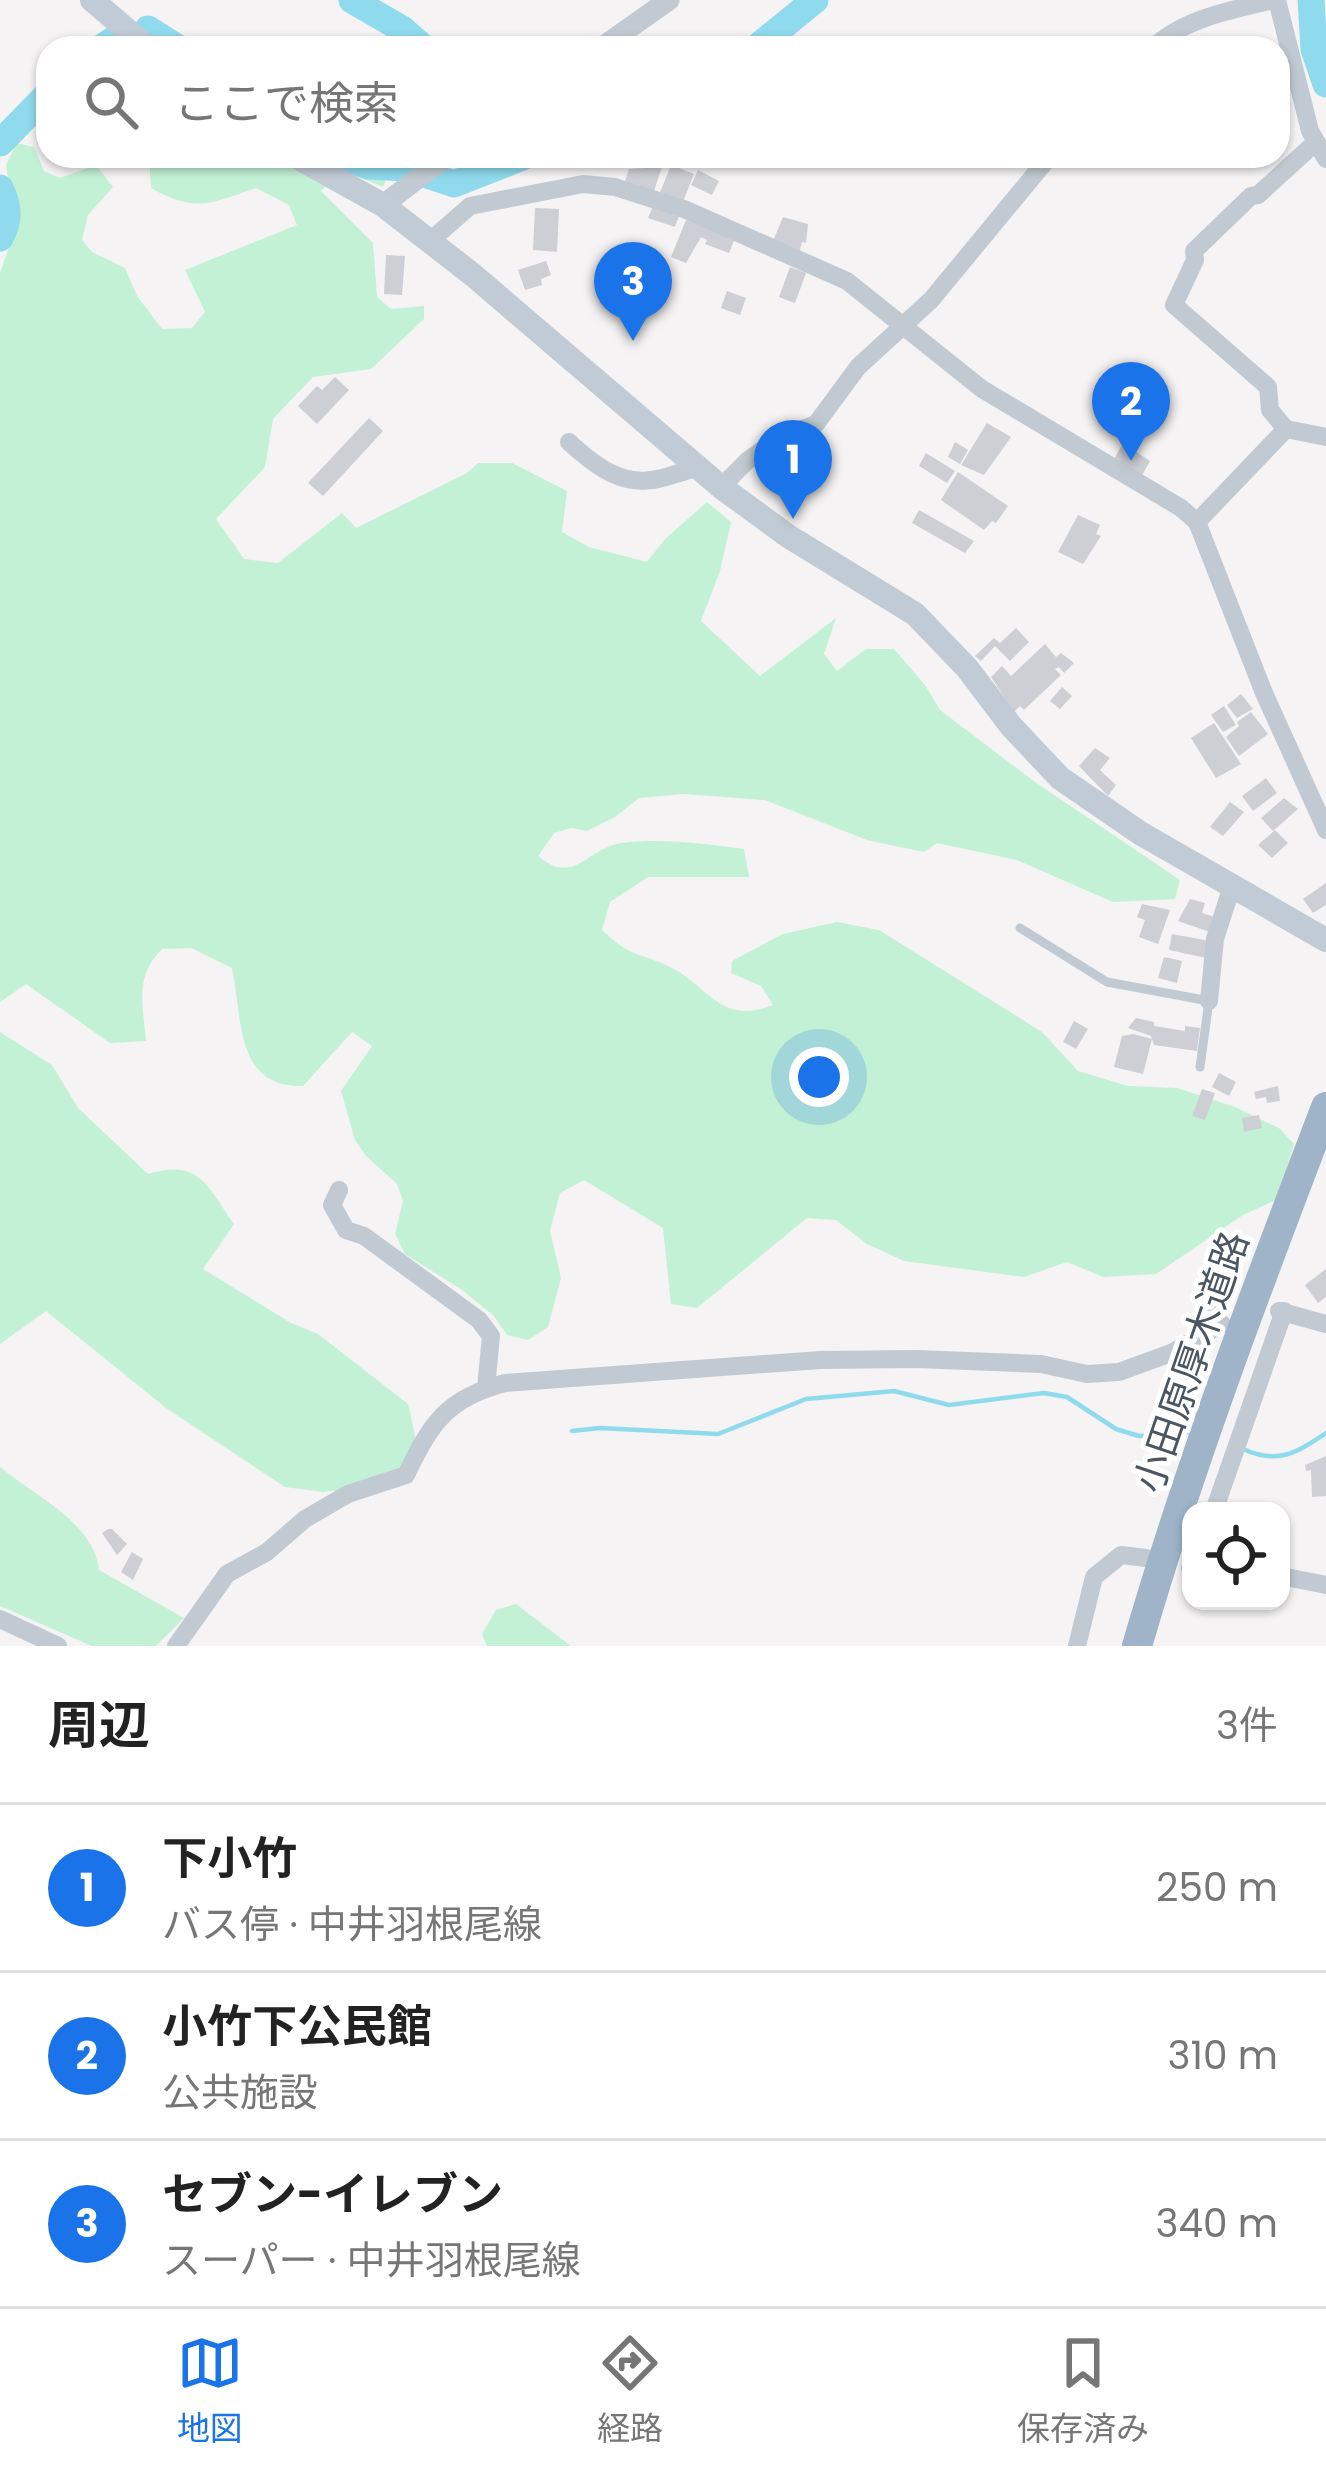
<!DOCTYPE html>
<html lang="ja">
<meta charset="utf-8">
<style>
:root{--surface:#fff;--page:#f6f6f6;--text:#222;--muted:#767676;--line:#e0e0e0;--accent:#1a73e8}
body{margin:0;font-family:Poppins,"Noto Sans JP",sans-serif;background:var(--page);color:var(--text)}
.controls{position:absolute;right:36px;bottom:36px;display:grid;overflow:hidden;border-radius:24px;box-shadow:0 3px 9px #0004}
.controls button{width:108px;height:108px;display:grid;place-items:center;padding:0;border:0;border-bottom:3px solid var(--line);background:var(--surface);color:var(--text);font:60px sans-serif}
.you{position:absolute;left:819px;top:1077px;width:42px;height:42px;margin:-30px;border:9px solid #fff;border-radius:50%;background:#1a73e8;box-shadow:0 0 0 18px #1a73e833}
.badge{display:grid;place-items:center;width:78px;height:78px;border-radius:50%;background:var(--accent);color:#fff;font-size:39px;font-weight:700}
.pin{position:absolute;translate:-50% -99px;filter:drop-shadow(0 3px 6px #0008)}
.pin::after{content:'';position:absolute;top:63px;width:42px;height:36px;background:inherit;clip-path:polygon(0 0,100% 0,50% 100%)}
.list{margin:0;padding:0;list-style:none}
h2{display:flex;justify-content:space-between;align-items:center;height:156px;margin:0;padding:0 48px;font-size:51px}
h2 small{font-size:39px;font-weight:400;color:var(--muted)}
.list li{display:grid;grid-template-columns:78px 1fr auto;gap:36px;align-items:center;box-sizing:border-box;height:168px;padding:0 48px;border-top:3px solid var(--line)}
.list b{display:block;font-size:45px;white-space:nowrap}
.list p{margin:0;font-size:39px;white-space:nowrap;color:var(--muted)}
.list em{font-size:39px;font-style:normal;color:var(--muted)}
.icon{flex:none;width:66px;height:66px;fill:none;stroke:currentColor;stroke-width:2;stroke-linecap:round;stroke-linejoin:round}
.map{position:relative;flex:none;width:1326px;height:1646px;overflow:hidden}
.search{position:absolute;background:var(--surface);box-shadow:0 3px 9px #0004;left:36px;right:36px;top:36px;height:132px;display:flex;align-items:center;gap:30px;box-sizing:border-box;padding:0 42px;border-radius:36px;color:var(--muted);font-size:45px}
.sheet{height:660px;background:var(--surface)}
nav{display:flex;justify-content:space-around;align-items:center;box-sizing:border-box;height:168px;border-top:3px solid var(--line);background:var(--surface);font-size:33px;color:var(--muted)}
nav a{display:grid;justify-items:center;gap:6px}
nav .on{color:var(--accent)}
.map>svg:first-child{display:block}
.green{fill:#c3f1d5}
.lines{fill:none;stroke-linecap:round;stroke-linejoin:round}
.stream{stroke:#90daee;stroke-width:4.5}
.river{stroke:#90daee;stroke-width:27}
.building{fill:#cdcfd5}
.service{stroke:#c1cad2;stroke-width:9}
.minor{stroke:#c1cad2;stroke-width:18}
.tertiary{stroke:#c1cad2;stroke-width:21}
.secondary{stroke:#c1cbd6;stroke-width:24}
.trunk{stroke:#9fb4c9;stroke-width:30}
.labels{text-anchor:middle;stroke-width:10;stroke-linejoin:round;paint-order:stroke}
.street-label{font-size:39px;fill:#4a5661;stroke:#fff}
</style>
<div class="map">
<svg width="1326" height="1646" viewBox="0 0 1326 1646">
<rect width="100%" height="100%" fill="#f5f3f3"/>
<g class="green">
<path d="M16,143L34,147L44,171L60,178L96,165L113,187L88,215L82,240L92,252L125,268L137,296L162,329L192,328L205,312L185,270L297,225L289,205L256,188C209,204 196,213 151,188L149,156H395L383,187L342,170L321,191L373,243L377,297L391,309L424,306V319L371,369L313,377L273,419L265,467L216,519L244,559L278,563L342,513L356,528L467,473L478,463H512L567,491L562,532L589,547L647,562L665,539L707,502L731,522L720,571L701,621L760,676L836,618L824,654L837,671L866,649H894L925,685L940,710L1035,782L1180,880L1175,899L1113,902L1017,860L937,843L924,852L867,840L765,800L684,794L639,798L615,817L587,831L571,828L554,833L538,856C575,887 586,848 622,843C662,838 704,844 744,849L749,877H648L610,902L602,930C632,959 638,951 670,967C709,986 720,1026 773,1005L761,986L731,973L732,961L783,934L837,922L879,930L1042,1032L1078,1071L1128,1086L1177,1088L1235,1107L1279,1128L1294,1144L1278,1199L1243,1215L1156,1274L1103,1277L1067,1262L1024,1277L904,1261L867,1244L836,1220L807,1218L697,1308L671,1304L663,1228L584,1180L560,1193L550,1231L561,1278L548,1327L528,1340L507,1335L494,1316L462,1290L405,1254L395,1234L403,1201L397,1184L366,1156L355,1140L341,1091L372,1046L352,1032L303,1086C234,1087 243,1019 232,968L191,948L162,949C134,977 143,1004 146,1041L110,1043L26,984L0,1002V273L17,225L6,166Z"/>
<path d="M0,1032L52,1065L78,1108L148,1174C200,1158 207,1186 234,1224L203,1269L291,1323L318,1334L408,1404L418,1449L382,1485L323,1492L285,1487L166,1408L46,1311L0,1344Z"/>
<path d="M0,1467C33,1495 94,1522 99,1570L184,1618L156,1646H92L0,1606Z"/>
<polygon points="516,1604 571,1646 487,1646 482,1634 496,1610"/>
</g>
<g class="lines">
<g class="stream">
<polyline points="572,1431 600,1428 718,1434 806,1399 894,1391 949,1405 1044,1393 1067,1397 1116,1429 1139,1436 1193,1432"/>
<path d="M1243,1449C1278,1465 1296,1453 1326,1433"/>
</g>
<g class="river">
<polyline points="352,0 402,29 424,48"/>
<polyline points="1311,0 1314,49 1326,84"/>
<polyline points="148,29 178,48"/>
<polyline points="101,48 116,38"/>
<polyline points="756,48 815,0"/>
<polyline points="0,143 48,94"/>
<polyline points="341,156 368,166 406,168 454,184 525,156"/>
<path d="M0,188C9,206 10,220 0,238"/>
</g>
</g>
<g class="building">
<polygon points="671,165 694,174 682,204 659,195"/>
<polygon points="662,167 654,191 625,181 629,169"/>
<polygon points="698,170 719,181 712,195 691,185"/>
<polygon points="653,206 679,216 675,227 648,218"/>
<polygon points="535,208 559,209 557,252 533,250"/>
<polygon points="783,217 808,224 806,243 802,242 799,254 771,246"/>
<polygon points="686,220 735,238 729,253 705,244 707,240 701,237 686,263 671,257"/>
<polygon points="386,255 405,256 402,295 384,294"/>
<polygon points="546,261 551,275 541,279 542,285 525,290 518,270"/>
<polygon points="790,267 806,273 795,303 779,297"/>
<polygon points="727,291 746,298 740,315 721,308"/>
<polygon points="335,377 349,390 317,424 298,406 317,386 322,390"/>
<polygon points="369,418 383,431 323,496 308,483"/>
<polygon points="987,423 1011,437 984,475 961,465"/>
<polygon points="955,442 968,450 960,464 948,457"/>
<polygon points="1123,443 1150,461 1140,479 1113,461"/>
<polygon points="926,453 955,471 947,483 919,466"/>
<polygon points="958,472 1008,506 996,523 992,521 984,530 941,500"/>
<polygon points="919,510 974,541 965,553 912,523"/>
<polygon points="1078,515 1100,525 1096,534 1101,536 1083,564 1058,552"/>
<polygon points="1016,628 1029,642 1010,661 995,646 981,661 975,656 994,638 1000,643"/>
<polygon points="1045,644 1056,657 1061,653 1074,663 1064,673 1059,667 1055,669 1061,675 1024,710 1020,706 1014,712 991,677 1002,666 1011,676"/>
<polygon points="1062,687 1072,696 1060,709 1050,701"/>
<polygon points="1241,694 1253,709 1237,718 1227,705"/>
<polygon points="1224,706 1236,725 1223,732 1211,715"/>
<polygon points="1251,712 1268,734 1239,756 1226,737 1239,726 1237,722"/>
<polygon points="1214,723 1241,764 1216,778 1191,738"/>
<polygon points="1095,748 1110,758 1100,770 1116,785 1108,796 1079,766"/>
<polygon points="1266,778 1277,793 1253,811 1242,796"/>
<polygon points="1284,798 1298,809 1273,831 1261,818"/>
<polygon points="1230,802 1244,812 1223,836 1210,827"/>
<polygon points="1275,830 1288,843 1272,858 1258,845"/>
<polygon points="1326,883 1326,905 1313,913 1303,899"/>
<polygon points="1190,899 1205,903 1202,913 1216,917 1210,932 1178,921"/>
<polygon points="1142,904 1170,910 1158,944 1139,937 1145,920 1137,917"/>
<polygon points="1172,934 1210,941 1206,958 1169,950"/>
<polygon points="1164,957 1182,961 1177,983 1158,978"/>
<polygon points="1136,1018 1154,1022 1154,1026 1185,1031 1185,1026 1200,1028 1197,1051 1154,1045 1151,1036 1128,1028"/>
<polygon points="1074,1021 1088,1029 1076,1049 1063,1042"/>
<polygon points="1133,1034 1152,1039 1143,1074 1114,1067 1122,1036"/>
<polygon points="1219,1073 1236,1082 1229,1096 1212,1087"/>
<polygon points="1278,1086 1280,1101 1267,1103 1266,1097 1256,1099 1254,1092"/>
<polygon points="1202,1089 1215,1093 1205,1120 1192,1116"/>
<polygon points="1259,1115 1262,1128 1244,1132 1242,1118"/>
<polygon points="1326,1269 1326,1297 1318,1303 1305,1285"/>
<polygon points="1216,1271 1231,1273 1230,1279 1239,1280 1238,1291 1209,1288 1211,1273"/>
<polygon points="1203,1290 1227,1294 1224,1313 1200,1310"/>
<polygon points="1326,1456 1326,1496 1312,1497 1311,1470 1306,1471 1305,1465"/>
<polygon points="108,1529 112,1529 127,1544 117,1555 102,1533"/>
<polygon points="132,1552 143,1559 133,1580 121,1572"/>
</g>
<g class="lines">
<polyline class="service" points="1020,928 1107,982 1209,1001 1200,1067"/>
<g class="minor">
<polyline points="1277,0 1310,131 1326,159"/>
<path d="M1153,48C1184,18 1233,10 1273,0"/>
<polyline points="430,241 470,206 583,184 615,187 684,209 847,281 982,389 1181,508 1197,522 1264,693 1326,830"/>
<polyline points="1286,429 1270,410 1268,387 1174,305 1195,260 1194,251 1251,196 1258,195 1316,142"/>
<path d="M569,442C595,466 624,489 662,478C675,475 685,470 699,468"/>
<polyline points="721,487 747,461 780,438 816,424 858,367 931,300 1050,156"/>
<polyline points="1197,522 1286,429 1326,437"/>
<polyline points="1209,1001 1215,939 1232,886"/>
<polyline points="339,1190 332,1205 346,1230 364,1236 479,1320 491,1336 486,1388"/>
<polyline points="1279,1311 1326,1324"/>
<polyline points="1214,1511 1284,1311"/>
<polyline points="1190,1568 1191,1568"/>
<polyline points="1281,1576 1326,1585"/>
<polyline points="0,1619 58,1646"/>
<path d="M176,1646L227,1574L267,1552L305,1519L348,1494L406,1475C431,1423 447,1398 505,1383L820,1360L917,1359L1041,1364L1087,1374L1119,1372L1171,1353L1222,1324"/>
<polyline points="1077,1646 1094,1577 1121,1555 1146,1558"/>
</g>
<g class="tertiary">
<polyline points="601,48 669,0"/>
<polyline points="383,205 447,156"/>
</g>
<g class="secondary">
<polyline points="92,0 148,48"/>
<polyline points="295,156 383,205 473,275 721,487 788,536 915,614 967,668 1011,726 1060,778 1140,833 1326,940"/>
</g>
<path class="trunk" d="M1137,1646C1190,1463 1258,1285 1326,1107"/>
</g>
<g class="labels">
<g class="street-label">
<text transform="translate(1191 1362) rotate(-71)" y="14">小田原厚木道路</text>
</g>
</g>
</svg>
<div class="controls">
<button><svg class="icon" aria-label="locate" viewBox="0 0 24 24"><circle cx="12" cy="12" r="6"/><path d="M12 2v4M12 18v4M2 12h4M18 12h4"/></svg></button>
</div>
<div class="you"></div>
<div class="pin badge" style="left:793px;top:519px">1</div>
<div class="pin badge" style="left:1131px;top:461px">2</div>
<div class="pin badge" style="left:633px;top:341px">3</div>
<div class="search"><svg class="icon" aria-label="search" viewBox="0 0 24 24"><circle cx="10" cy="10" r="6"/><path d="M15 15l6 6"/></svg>ここで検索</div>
</div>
<section class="sheet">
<h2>周辺<small>3件</small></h2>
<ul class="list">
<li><span class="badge">1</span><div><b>下小竹</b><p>バス停 · 中井羽根尾線</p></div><em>250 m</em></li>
<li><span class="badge">2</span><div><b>小竹下公民館</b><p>公共施設</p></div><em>310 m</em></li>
<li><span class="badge">3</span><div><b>セブン-イレブン</b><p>スーパー · 中井羽根尾線</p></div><em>340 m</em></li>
</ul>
</section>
<nav>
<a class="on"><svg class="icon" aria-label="map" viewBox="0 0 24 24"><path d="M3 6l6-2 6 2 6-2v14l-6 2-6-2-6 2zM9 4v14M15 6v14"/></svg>地図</a>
<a><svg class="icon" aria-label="directions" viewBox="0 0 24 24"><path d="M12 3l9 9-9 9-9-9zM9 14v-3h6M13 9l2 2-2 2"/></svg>経路</a>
<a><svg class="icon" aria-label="saved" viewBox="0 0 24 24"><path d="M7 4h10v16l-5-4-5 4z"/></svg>保存済み</a>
</nav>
